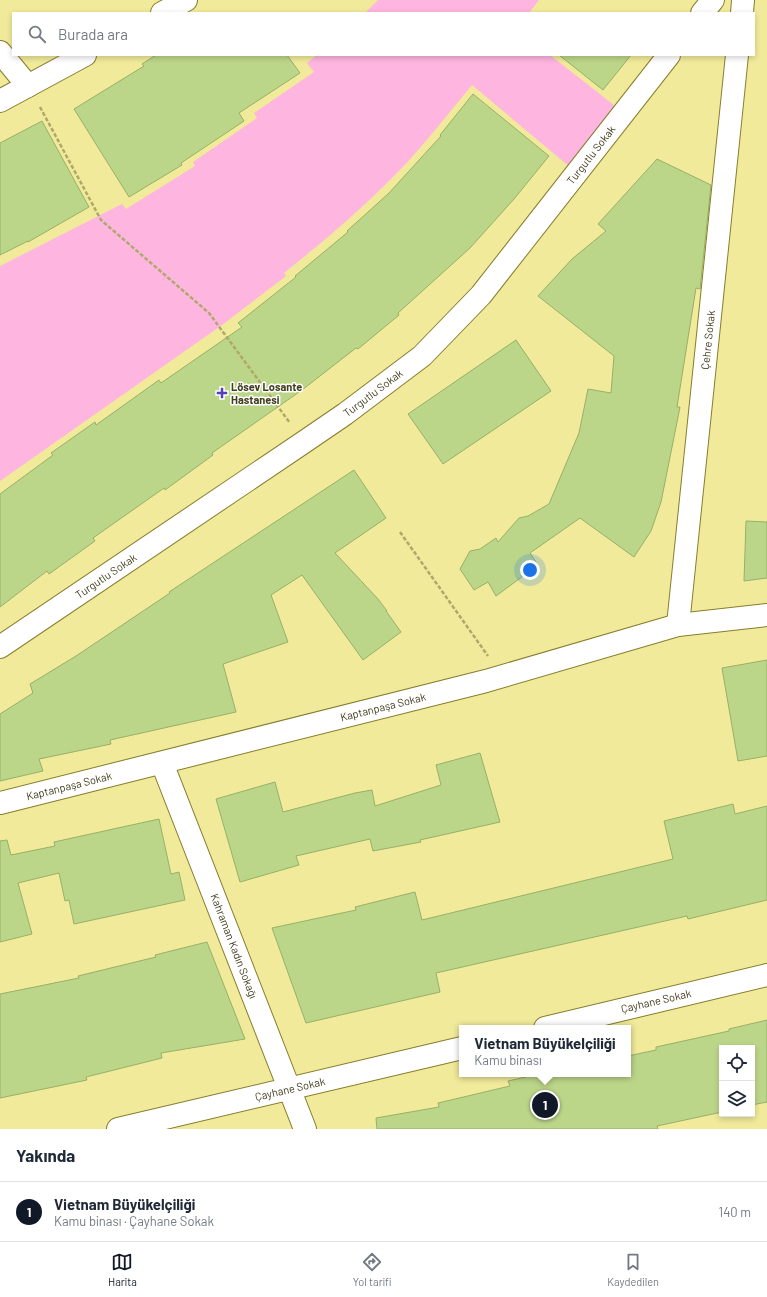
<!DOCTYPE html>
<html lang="tr">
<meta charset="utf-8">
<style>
:root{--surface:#fff;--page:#f2f2f3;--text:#1f2937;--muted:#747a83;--line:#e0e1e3;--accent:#111827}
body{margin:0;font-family:Barlow,sans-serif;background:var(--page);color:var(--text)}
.controls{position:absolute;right:12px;bottom:12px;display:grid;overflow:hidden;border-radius:0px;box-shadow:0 2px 6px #0003}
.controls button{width:36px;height:36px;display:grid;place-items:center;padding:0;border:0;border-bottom:1px solid var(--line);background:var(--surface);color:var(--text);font:20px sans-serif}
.you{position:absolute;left:530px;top:570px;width:14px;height:14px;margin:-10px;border:3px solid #fff;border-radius:50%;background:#1a73e8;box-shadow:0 0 0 6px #1a73e833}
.badge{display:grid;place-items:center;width:26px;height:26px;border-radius:50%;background:var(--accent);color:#fff;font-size:13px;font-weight:700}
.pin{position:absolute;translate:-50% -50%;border:2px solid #fff;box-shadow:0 1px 4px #0006}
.popup{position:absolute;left:459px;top:1025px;width:172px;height:52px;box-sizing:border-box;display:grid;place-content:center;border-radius:0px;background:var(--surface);filter:drop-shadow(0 1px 3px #0005);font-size:13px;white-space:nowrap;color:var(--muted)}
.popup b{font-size:15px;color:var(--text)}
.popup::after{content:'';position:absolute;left:50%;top:100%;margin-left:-8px;border:8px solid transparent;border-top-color:var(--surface)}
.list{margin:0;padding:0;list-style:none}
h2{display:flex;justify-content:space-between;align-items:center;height:52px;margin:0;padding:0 16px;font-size:17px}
h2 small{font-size:13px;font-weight:400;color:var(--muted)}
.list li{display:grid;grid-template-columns:26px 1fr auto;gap:12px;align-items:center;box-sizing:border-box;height:60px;padding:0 16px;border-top:1px solid var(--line)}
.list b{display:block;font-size:15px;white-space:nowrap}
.list p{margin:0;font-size:13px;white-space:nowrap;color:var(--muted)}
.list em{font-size:13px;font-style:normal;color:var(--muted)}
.icon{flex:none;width:22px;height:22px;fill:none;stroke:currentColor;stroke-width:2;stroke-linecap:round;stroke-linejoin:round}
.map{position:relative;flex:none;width:767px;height:1129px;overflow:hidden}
.search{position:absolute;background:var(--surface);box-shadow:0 2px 6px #0003;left:12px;right:12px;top:12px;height:44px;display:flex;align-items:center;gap:10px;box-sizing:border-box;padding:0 14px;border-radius:0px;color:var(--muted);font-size:15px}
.sheet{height:112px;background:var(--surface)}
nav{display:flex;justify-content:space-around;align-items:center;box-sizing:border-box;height:56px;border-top:1px solid var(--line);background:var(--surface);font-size:11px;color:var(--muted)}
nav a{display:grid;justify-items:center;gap:2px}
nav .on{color:var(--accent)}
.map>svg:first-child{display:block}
.green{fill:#feb5df}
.building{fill:#bcd689;stroke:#97b067}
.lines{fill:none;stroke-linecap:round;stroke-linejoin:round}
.minor-casing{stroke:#867e2d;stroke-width:24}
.path{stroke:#aea86a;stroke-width:2.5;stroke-dasharray:4 2;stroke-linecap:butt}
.minor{stroke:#fff;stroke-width:22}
.poi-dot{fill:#5341b9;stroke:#fff;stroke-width:1.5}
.labels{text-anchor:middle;stroke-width:3;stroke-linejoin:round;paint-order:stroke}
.street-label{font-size:11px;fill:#413e1d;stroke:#fff}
.poi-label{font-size:11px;font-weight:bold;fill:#413e1d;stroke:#fff;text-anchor:start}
</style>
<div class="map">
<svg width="767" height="1129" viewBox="0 0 767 1129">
<rect width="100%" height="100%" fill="#f1ea9a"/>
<g class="green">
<polygon points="378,0 539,0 529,13 365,13"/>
<path d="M317,55H550L624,113L577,173L472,85C444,119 417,154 386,184C354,216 319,245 284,273L286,276L222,325L0,481V266L122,204L126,209L195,166L193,162L257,118L254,113L314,72L307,63Z"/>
</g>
<g class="building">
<polygon points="156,55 287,55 300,73 239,113 244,121 181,163 182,165 129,197 74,109 144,66 142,64"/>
<polygon points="559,55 631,55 603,90"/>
<polygon points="473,94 549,156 514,199 470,248 398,313 399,315 358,349 356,348 302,390 212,453 213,455 165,490 164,488 93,538 95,541 49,574 47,571 0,607 0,494 53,455 51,453 95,422 96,425 159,380 161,383 242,327 238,323 296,277 295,276 348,232 347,231 389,193 441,136 440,135"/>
<polygon points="42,121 89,207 28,242 28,241 0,255 0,143"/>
<polygon points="657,159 711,185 700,289 696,288 677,407 680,407 661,502 651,531 634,557 580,518 530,553 538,565 496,596 488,582 474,590 460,569 470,551 480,549 496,538 498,542 519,518 528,516 549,504 579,433 588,389 611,393 614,356 538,296 572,259 606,231 598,224"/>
<polygon points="516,340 551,391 443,464 408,414"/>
<polygon points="354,470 386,518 335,553 378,599 387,611 386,611 401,632 363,660 302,575 271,595 288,642 223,664 236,712 110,740 111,744 39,759 43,771 0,781 0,714 33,693 30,684 76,656 170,593 169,592"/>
<polygon points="746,521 767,522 767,578 744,581"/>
<polygon points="767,660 767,756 738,761 722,668"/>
<polygon points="480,753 500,822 420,840 421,842 373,851 370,839 296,856 299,865 240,882 216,799 275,782 283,812 355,793 372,790 375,806 441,785 436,765"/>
<polygon points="733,804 735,814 767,806 767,900 688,919 687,916 436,973 440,992 306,1023 272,928 356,910 355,907 415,892 422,920 673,859 664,821"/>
<polygon points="159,819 171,874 179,872 185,900 74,924 69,900 65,901 59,873 18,883 32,934 0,942 0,841 7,840 11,855 55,846 54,842"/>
<polygon points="207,942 245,1039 161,1053 162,1058 86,1077 87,1080 0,1098 0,994 79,978 78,976 156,957 155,955"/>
<polygon points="767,1020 767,1102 752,1105 752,1048 722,1048 722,1112 657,1126 658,1129 377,1129 376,1118 439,1107 438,1103 510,1086 508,1081 539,1074 628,1074 628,1056 656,1050 656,1047 729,1031 729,1029"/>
</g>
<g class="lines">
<g class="minor-casing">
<g id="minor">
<polyline points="162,13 186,0"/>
<polyline points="702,13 713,0"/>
<polyline points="742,13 743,0"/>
<polyline points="0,52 28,86"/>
<polyline points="0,101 85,55"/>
<polyline points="678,625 737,55"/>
<polyline points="0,647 304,442 345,414 422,356 481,295 669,55"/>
<polyline points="162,763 305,1129"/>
<polyline points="0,803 486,681 678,625 767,615"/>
<polyline points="545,1028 767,975"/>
<polyline points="118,1129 462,1048"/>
</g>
</g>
<g class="path">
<polyline points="40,107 101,220 209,313 290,423"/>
<polyline points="400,532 488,656"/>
</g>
<use href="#minor" class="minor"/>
</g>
<path class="poi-dot" d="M220 387h4v4h4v4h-4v4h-4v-4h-4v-4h4z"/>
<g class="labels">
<g class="street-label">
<text transform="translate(591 155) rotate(-52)" y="4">Turgutlu Sokak</text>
<text transform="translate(708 340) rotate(-84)" y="4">Çehre Sokak</text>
<text transform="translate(373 393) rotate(-37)" y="4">Turgutlu Sokak</text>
<text transform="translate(106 576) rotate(-34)" y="4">Turgutlu Sokak</text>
<text transform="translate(383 707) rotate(-14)" y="4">Kaptanpaşa Sokak</text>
<text transform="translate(69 786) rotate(-14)" y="4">Kaptanpaşa Sokak</text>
<text transform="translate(234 946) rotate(69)" y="4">Kahraman Kadın Sokağı</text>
<text transform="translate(656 1001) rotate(-13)" y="4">Çayhane Sokak</text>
<text transform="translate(290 1089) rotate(-13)" y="4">Çayhane Sokak</text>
</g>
<g class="poi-label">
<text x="231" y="391">Lösev Losante<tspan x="231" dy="13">Hastanesi</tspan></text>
</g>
</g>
</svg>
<div class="controls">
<button><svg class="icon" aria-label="locate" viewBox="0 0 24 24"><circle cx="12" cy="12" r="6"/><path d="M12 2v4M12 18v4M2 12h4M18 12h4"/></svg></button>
<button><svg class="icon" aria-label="layers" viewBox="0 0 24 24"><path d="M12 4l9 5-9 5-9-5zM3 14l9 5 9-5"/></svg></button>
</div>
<div class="you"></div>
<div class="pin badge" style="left:545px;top:1105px">1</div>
<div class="popup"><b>Vietnam Büyükelçiliği</b>Kamu binası</div>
<div class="search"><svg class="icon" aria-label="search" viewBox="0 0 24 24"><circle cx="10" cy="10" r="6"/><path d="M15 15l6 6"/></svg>Burada ara</div>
</div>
<section class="sheet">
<h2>Yakında<small></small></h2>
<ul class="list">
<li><span class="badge">1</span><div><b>Vietnam Büyükelçiliği</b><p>Kamu binası · Çayhane Sokak</p></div><em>140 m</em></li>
</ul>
</section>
<nav>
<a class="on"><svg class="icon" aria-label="map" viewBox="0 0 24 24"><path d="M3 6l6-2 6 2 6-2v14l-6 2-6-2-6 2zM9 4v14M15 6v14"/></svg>Harita</a>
<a><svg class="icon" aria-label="directions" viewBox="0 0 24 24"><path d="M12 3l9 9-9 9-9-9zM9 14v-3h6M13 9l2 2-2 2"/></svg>Yol tarifi</a>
<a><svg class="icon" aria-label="saved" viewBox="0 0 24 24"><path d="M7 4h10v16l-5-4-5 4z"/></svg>Kaydedilen</a>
</nav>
